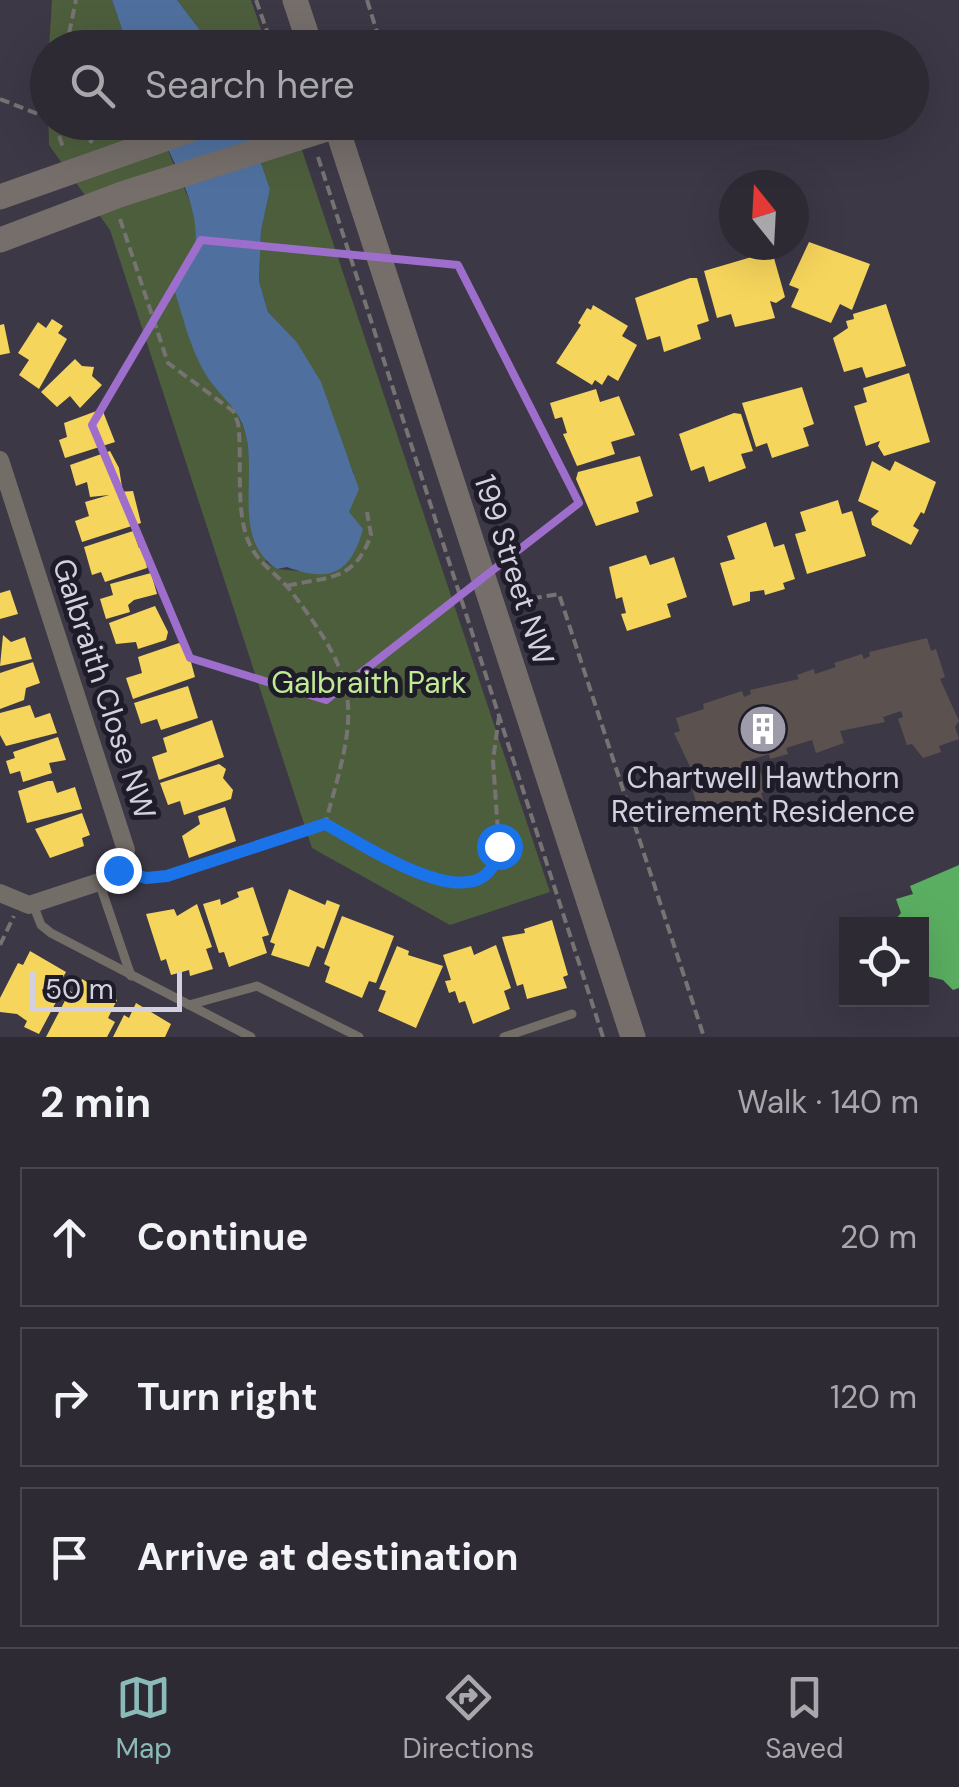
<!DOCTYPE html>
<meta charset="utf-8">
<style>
:root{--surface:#2d2a34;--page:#393640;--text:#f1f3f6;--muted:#a7a7ac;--line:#48464f;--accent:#8bbbb9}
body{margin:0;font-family:"DM Sans",sans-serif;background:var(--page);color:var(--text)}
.controls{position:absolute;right:30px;bottom:30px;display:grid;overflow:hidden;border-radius:0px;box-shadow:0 10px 40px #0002}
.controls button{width:90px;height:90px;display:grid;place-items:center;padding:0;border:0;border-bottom:2px solid var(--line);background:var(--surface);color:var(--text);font:50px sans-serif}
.compass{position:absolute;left:719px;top:170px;width:90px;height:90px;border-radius:50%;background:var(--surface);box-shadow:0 10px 40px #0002;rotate:342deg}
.scale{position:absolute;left:30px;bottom:25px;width:152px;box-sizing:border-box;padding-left:10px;border:5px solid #d3d0e0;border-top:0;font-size:28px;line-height:35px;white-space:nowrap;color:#d3d0e0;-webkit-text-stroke:8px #1e1c28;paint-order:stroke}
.stop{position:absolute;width:30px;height:30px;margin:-22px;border:8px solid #1a73e8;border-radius:50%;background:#fff}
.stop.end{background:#1a73e8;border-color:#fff;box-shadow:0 2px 10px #0008}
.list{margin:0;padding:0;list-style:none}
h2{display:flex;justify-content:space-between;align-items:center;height:130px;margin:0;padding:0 40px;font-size:42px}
h2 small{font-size:32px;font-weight:400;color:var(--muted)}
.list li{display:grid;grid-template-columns:65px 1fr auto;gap:30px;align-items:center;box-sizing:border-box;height:140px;margin:0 20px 20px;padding:0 20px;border:2px solid var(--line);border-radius:0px}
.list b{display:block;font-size:38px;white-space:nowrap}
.list em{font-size:32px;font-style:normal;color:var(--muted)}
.icon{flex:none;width:55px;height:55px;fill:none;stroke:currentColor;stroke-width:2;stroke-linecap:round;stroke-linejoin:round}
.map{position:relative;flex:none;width:959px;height:1037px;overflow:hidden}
.search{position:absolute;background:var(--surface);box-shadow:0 10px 40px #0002;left:30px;right:30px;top:30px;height:110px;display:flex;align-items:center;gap:25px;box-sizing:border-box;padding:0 35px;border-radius:55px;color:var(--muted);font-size:38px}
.sheet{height:610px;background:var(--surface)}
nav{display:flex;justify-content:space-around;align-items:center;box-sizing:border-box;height:140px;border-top:2px solid var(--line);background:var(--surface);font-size:28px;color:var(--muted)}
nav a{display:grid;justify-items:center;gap:5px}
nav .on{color:var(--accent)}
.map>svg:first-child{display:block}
.green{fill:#4d5e3d}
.water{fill:#4f709e}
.homes{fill:#f6d55c}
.public{fill:#5aae61}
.building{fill:#5b5250}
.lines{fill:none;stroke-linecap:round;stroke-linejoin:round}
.path{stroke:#777373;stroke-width:4;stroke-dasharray:10 5;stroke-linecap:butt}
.lane{stroke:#726d67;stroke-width:9}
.street{stroke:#726d67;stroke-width:18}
.secondary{stroke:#756e6b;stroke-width:25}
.route{stroke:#1a73e8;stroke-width:12}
.marked{fill:none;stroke:#9e6ecc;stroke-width:8;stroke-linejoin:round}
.labels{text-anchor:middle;stroke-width:10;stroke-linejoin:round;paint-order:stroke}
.street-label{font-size:30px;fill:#d3d0e0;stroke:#1e1c28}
.park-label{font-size:30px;fill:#c1ea95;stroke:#1e1c28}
.poi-label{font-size:30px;fill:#d3d0e0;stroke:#1e1c28}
</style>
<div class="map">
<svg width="959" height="1037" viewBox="0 0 959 1037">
<rect width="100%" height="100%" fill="#3c3846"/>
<g class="green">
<polygon points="52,0 112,0 128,47 49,48"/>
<polygon points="177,0 251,0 267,47 213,47"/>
<polygon points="47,71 48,122 156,123 197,218 197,249 190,273 190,340 213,384 232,401 246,434 266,562 277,569 299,571 349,513 354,473 296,341 268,312 259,281 261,231 270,189 247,123 293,123 550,892 450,925 312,848 110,230 49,145"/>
</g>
<g class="water">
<polygon points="112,0 177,0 213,47 128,47"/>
<path d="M156,123H247L270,189L261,231L259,281L268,312L296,341L321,382L359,489L349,512L363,529C350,576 328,582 287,567L277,569C231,539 258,476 245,432C239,409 224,400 211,382C192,356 184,320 174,289C222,238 179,177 156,123Z"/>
</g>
<g class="homes">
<polygon points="809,242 870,264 852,310 840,304 831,323 791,307 799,289 789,285"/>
<polygon points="772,251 785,297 776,303 770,301 775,318 735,327 731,314 717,318 704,271"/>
<polygon points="690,278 697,278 709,321 697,325 701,339 664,352 660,336 647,340 635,298"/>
<polygon points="886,304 906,366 866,378 862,367 844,372 833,338 848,328 846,321 854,319 853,314"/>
<polygon points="593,305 628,326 622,336 637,345 618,381 608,375 602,385 595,380 592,385 556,363 581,325 578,323 587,308 591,310"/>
<polygon points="52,319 63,326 58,333 67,339 39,389 19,375 29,360 18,353 38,322 46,328"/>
<polygon points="4,324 10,353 0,355 0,325"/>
<polygon points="75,359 82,366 94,367 92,376 102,385 80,408 70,396 57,407 41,392"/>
<polygon points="909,373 930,442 884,456 878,446 880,441 866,446 854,406 867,402 863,388"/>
<polygon points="802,387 814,424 803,428 809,446 772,458 767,443 756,447 742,403"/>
<polygon points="596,389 600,402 619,396 635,435 611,442 615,454 577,466 563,434 567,433 562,417 555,419 550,403"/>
<polygon points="102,409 115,442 65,458 59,440 67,437 64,423"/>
<polygon points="734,413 741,414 753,451 741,454 746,468 709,482 704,466 691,471 679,434"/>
<polygon points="110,451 119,468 122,487 118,492 133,491 141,523 82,542 75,521 89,516 85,502 109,495 90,497 87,482 76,486 70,465"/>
<polygon points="640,456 653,496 636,502 639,512 596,526 576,479 578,472"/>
<polygon points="872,461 890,471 895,461 936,482 924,514 921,512 913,526 919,530 911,545 872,525 871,519 879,511 858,501"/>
<polygon points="838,500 842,514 852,511 866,556 807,574 795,534 806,531 800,512"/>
<polygon points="766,522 774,547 784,544 795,579 783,583 785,589 765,595 764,590 750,592 750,601 733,606 720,563 735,559 727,536"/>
<polygon points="133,531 139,548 144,546 147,568 105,582 101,572 92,575 84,547"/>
<polygon points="646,555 650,565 674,557 687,597 667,604 671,617 627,631 621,614 626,613 622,597 616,599 609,567"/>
<polygon points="151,573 157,594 134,600 128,605 130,612 106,619 100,599 113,595 110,584"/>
<polygon points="10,590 18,614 0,619 0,593"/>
<polygon points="155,606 168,632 166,640 138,649 136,642 116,644 109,623"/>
<polygon points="3,635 11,642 25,637 32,659 0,666"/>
<polygon points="179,643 188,651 195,677 133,699 126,678 142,673 138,657"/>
<polygon points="33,662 40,683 26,688 24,700 0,709 0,673"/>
<polygon points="188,686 198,718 161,730 157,719 141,724 134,703"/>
<polygon points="30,705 35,718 50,713 57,733 6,746 0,735 0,713"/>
<polygon points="212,720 224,757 159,780 152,757 167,752 163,738"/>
<polygon points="58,737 66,760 49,763 52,773 23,782 20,771 10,774 6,761 15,758 13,752"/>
<polygon points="219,764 226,769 223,778 233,790 231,799 184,815 180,801 168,805 160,783"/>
<polygon points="48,781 53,781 57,793 75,787 82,809 27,823 18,791"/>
<polygon points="225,807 236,841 189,858 182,836 200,824 198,816"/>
<polygon points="82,813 90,835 82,838 84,846 50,858 35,829"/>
<polygon points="253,887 269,935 262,937 267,953 229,967 224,952 219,953 203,904 220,899 221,905 228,902 239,897 237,892"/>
<polygon points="289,889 325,905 327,900 340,905 324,949 317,946 309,967 271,955 275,944 270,942"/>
<polygon points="197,904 212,947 206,949 213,969 190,976 189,970 171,975 166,959 161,961 146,914 174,909 177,916"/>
<polygon points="342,916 394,936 376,983 369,981 362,998 325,982 330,967 324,964"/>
<polygon points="552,920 568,975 563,977 567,988 527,999 523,984 517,986 502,937 525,933 524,929"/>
<polygon points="496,945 511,988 504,991 510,1009 473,1024 465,1001 459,1003 455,991 449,993 445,981 451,980 443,955 471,946 474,955"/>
<polygon points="397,946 409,951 408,955 443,966 416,1028 378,1011 386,991 379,989"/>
<polygon points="30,951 66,972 58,986 63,989 39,1034 24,1027 27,1021 17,1014 0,1012 0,998 18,963 23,965"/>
<polygon points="82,979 117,1000 108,1018 115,1022 107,1037 46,1037 70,991 75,994"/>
<polygon points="136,1003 171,1024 165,1037 113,1037 124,1015 129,1018"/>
</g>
<polygon class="public" points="959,865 959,988 953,990 943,980 922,975 922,924 896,924 895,920 901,913 896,899 913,894 910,886"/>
<polygon class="building" points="927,638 931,651 936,649 945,677 940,679 959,721 955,727 959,739 939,746 941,752 923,758 912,744 907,745 898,719 903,717 901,711 883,717 885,722 840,731 844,743 816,753 812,740 786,748 788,754 770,759 769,754 750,760 752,766 758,764 766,791 761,793 764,802 757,804 759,810 731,819 729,813 708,819 705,807 698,809 690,781 696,779 674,733 680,731 676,718 704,709 703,704 742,691 744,697 751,694 750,690 799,679 797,675 814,669 815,674 836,667 834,663 862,654 864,659 870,656 869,652"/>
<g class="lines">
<g class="path">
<polyline points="256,0 273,48"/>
<polyline points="367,0 382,48"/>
<polyline points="66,48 76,0"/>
<polyline points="0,99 48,118"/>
<polyline points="54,122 64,150"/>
<polyline points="90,143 101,122"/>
<polyline points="318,157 603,1037"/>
<path d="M120,219L168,363L233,411L238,423C243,460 234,511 250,545C260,565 277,574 290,590C365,687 357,711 325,824L167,876L138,875"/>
<polyline points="502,558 513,554 525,592 535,598 559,594 704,1037"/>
<path d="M287,586C327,576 354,583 371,535L367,512"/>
<path d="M325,824C375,850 423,886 480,881L497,858L499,847L493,760L499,717"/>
<polyline points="0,945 14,916"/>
</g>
<g class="lane">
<polyline points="99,882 131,976"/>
<polyline points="33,904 41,925 51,933 251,1037"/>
<polyline points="189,1005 257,986 359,1037"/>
<polyline points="504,1037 572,1014"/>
</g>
<polyline class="street" points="0,460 126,850 118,871 99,882 29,905 0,893"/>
<g class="secondary">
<polyline points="295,0 311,48"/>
<polyline points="335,122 633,1037"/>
<polyline points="0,197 213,122"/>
<polyline points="0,240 122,194 336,126"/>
</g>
</g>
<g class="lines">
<path class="route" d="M118,870L146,878L167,876L325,824C364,844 488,931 499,846"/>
</g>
<path class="marked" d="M201,240L458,265L579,503L326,700L190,658L92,425Z"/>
<defs>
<g id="building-disc" transform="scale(2.5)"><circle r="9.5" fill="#9e9baa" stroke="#1e1c28"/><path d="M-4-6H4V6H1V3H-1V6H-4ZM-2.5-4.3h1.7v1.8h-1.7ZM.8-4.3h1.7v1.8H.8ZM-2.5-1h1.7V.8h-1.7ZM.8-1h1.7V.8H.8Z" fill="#fff"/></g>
</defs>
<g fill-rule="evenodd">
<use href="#building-disc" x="763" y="729"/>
</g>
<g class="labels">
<g class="street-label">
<text transform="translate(514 570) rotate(72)" y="10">199 Street NW</text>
<text transform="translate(104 689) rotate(72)" y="10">Galbraith Close NW</text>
</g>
<g class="park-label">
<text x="369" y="693">Galbraith Park</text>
</g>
<g class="poi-label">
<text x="763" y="788">Chartwell Hawthorn<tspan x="763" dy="34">Retirement Residence</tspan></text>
</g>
</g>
</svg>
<div class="controls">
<button><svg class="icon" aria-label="locate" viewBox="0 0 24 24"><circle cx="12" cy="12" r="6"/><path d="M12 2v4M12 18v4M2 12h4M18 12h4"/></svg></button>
</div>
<svg class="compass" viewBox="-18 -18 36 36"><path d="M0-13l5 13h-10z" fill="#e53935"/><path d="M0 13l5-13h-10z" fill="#a7a7ac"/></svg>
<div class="scale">50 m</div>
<div class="stop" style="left:499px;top:846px"></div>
<div class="stop end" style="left:118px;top:870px"></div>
<div class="search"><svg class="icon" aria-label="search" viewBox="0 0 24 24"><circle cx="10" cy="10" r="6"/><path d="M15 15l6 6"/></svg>Search here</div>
</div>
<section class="sheet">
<h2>2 min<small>Walk · 140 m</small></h2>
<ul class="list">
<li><svg class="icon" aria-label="ahead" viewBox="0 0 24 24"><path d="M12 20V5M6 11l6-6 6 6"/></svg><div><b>Continue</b></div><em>20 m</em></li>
<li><svg class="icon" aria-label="right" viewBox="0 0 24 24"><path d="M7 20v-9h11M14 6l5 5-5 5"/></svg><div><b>Turn right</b></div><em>120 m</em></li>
<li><svg class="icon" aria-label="arrive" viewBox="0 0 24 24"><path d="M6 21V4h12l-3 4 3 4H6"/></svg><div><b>Arrive at destination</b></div></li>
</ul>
</section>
<nav>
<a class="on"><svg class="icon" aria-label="map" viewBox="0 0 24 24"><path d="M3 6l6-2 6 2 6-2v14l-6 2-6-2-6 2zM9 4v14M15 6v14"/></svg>Map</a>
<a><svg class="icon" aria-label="directions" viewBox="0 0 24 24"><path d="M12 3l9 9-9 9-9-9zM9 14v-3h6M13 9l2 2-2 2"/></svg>Directions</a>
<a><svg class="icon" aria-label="saved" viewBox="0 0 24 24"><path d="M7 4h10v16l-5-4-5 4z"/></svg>Saved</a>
</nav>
